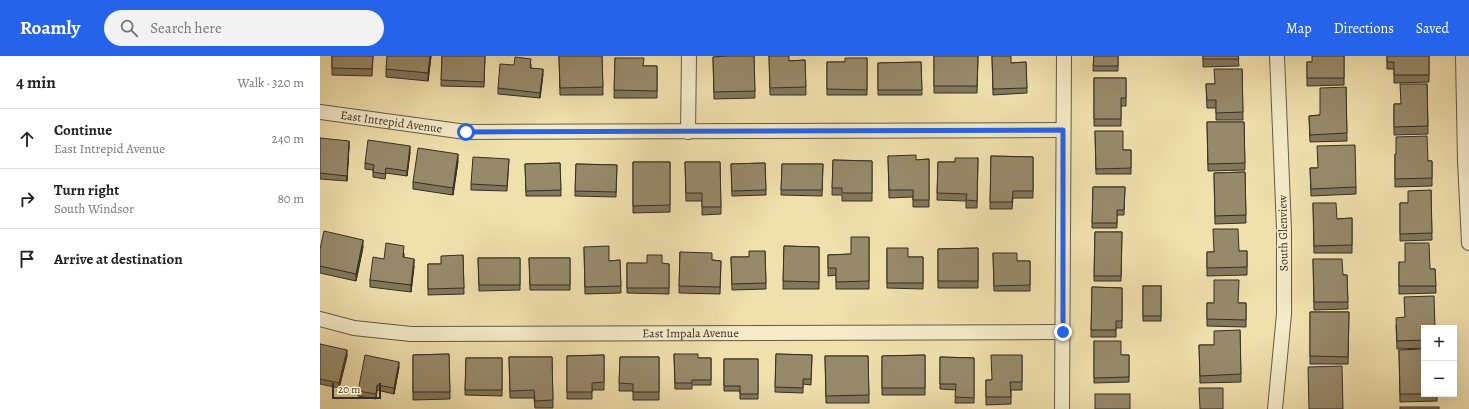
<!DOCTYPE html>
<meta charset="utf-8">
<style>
:root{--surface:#fff;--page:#f2f2f2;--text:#222;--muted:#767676;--line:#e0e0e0;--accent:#2563eb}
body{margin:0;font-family:Alegreya,serif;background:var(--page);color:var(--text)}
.controls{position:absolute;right:12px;bottom:12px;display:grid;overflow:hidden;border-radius:0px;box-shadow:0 4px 16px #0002}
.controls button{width:36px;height:36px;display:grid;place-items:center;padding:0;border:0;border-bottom:1px solid var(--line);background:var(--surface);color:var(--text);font:20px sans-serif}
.scale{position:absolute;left:12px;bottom:10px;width:49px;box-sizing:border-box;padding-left:4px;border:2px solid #382d24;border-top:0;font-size:11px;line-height:14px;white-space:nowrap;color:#382d24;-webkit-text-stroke:3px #f5ebc9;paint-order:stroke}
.stop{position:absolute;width:12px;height:12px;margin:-9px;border:3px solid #2563eb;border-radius:50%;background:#fff}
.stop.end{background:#2563eb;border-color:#fff;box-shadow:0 1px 4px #0008}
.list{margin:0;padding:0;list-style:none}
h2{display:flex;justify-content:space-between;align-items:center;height:52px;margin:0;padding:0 16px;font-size:17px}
h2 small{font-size:13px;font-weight:400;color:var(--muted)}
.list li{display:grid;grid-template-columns:26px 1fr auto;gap:12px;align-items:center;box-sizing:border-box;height:60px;padding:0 16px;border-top:1px solid var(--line)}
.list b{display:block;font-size:15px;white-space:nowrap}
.list p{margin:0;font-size:13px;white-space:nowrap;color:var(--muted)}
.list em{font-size:13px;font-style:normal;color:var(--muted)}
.icon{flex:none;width:22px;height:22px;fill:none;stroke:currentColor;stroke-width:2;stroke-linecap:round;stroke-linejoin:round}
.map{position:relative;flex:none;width:1149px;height:353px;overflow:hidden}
header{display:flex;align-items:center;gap:24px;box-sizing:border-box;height:56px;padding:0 20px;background:var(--accent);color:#fff}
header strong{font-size:19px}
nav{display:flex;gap:22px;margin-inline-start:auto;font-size:14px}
.search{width:280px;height:36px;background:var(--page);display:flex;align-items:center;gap:10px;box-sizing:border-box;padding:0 14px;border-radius:22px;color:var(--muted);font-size:15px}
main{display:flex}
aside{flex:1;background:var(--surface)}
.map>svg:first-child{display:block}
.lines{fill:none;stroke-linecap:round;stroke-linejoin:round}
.street-casing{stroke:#665a46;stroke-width:16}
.street{stroke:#f5ebc9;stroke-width:14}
.wall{fill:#82775c;stroke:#382d24}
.shaded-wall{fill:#6a614b;stroke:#382d24}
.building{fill:#978a6b;stroke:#382d24}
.route{stroke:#2563eb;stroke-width:5}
.labels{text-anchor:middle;stroke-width:3.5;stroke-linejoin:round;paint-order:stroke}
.street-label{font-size:12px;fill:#382d24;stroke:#f5ebc9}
</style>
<header>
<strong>Roamly</strong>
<div class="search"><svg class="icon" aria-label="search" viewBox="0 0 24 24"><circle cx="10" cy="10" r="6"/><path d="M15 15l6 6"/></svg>Search here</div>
<nav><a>Map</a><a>Directions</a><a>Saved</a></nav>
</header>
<main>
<aside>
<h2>4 min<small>Walk · 320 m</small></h2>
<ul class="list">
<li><svg class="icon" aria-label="ahead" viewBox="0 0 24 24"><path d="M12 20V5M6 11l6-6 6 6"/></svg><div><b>Continue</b><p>East Intrepid Avenue</p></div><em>240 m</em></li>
<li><svg class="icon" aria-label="right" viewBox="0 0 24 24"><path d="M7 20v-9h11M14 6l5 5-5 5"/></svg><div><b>Turn right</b><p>South Windsor</p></div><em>80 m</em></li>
<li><svg class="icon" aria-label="arrive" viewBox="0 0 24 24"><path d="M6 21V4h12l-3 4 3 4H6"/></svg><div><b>Arrive at destination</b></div></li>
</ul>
</aside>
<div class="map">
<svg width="1149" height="353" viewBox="0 0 1149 353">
<rect width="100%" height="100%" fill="#efe0ac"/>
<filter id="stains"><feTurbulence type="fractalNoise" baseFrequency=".005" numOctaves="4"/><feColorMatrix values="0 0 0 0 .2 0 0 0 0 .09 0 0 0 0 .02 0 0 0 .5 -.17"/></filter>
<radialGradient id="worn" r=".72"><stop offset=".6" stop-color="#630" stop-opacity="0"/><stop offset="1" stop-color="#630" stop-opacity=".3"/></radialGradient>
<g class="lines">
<g class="street-casing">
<g id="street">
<polyline points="1143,0 1145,104 1149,187"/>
<path id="s1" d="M0,56L146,76L743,74"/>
<polyline points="368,76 369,0"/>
<path id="s2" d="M0,263L34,272L91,278L743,276"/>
<polyline points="742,353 744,0"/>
<polyline points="955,353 964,258 964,174 957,0"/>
</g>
</g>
<use href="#street" class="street"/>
</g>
<g class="wall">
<polygon points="12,0 53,0 52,20 12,19"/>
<polygon points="111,0 108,25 66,21 66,13"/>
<polygon points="122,0 165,0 164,31 121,30"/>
<polygon points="239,0 282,0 283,39 240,39"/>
<polygon points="434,0 435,42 394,43 393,1"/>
<polygon points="449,0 469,5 485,4 486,39 450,39"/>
<polygon points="614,0 658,0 657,37 614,37"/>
<polygon points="672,0 691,7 706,6 707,37 673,39"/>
<polygon points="774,0 798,0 798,15 773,15"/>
<polygon points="883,0 918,0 919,10 883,11"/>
<polygon points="1024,0 1024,29 987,30 987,6 992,6"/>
<polygon points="1067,0 1109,0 1109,26 1074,27 1074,13 1067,13"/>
<polygon points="295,2 324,10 337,10 337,42 294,42"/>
<polygon points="547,2 547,39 507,39 507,6 525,6"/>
<polygon points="601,6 602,39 558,39 558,7"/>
<polygon points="211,8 211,12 223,18 220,42 178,38 178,32 194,9"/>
<polygon points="922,13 923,64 896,64 896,52 887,52 886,28 894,28"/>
<polygon points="774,22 806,22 806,50 801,50 801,70 774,70"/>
<polygon points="1107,28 1108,78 1074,79 1074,48 1080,48"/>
<polygon points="1026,31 1027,85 990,86 989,60 1000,59"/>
<polygon points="887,66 924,66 925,114 888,115"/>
<polygon points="775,75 803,94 811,94 811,118 776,118"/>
<polygon points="0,82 29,90 27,125 0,123"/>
<polygon points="90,96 87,120 66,117 65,123 53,121 53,114 45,113 45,107"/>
<polygon points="1075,98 1108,105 1112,105 1112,130 1075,131"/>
<polygon points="568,100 596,104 609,103 609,151 593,151 593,141 569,142"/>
<polygon points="671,100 713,101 713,142 693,142 692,153 670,153"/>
<polygon points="658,102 657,152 646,152 646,145 617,144 618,106 635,106"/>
<polygon points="189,103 187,135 151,134 151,128"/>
<polygon points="513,104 552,105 552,145 522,145 522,139 512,139"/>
<polygon points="138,105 133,139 93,133 93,126"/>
<polygon points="313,106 350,106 350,156 313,157"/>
<polygon points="365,106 400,106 401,158 382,159 382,145 366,145"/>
<polygon points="240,107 241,140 206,140 205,108"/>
<polygon points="445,107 446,139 412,140 411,108"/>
<polygon points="256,108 297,109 296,141 255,140"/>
<polygon points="462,108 503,108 502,140 461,139"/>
<polygon points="990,112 997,112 1036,131 1036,138 991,140"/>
<polygon points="925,116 926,167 895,168 894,117"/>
<polygon points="773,131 805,131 804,159 797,159 797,172 772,172"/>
<polygon points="1111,134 1112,184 1080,185 1080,147 1088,147"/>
<polygon points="993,147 1017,163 1032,162 1032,197 994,197"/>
<polygon points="775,176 802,176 801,225 774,225"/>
<polygon points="549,181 549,233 516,233 516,219 508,220 508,199 531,198"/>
<polygon points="464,190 499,191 499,233 463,233"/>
<polygon points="43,191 36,225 0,217 0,193"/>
<polygon points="264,191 289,205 300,204 301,237 265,238"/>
<polygon points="567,192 588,201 603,201 603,233 567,232"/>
<polygon points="658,192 658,232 618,232 618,193"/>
<polygon points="445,195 446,233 412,234 411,201 429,201"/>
<polygon points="927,195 927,219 887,220 887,196"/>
<polygon points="360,196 392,204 401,205 400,238 359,237"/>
<polygon points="84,197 84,202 94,210 91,236 50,231 50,224 64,203"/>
<polygon points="673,197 697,205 710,205 710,235 674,235"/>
<polygon points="143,199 144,238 108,239 108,208 121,208"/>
<polygon points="158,202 200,202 200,234 159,235"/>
<polygon points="209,202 250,202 250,234 210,234"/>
<polygon points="993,203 1023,219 1027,219 1028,253 994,254"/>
<polygon points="1079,206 1110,213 1115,213 1116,237 1079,238"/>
<polygon points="307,207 349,208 349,238 307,237"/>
<rect x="823" y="230" width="18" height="35"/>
<polygon points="772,231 802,232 802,272 796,272 796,281 771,281"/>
<polygon points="887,247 926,247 926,271 887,270"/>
<polygon points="990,256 1029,256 1028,308 990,308"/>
<polygon points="1085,261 1104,272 1104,292 1077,293 1076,269"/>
<polygon points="920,274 921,326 880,327 879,289 894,289"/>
<polygon points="774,285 801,299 809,299 809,326 774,327"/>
<polygon points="0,288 27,300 19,332 0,328"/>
<polygon points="1079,294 1104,338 1117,338 1117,345 1080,346"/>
<polygon points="129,298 130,343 93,344 93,299"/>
<polygon points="354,298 378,302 391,302 391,329 372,329 372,333 355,333"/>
<polygon points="456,298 492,299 491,329 483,328 483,337 455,336"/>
<polygon points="284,299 284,334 272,334 272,343 247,343 247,300"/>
<polygon points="605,299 605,339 562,339 562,300"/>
<polygon points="702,299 702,334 691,334 691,348 666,349 666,324 671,324"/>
<polygon points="505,300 548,300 549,347 506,347"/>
<polygon points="189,301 232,301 233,352 215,352 214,342 190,342"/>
<polygon points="300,301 339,301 339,344 313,344 313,335 299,335"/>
<polygon points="620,301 654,302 654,347 635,347 636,334 620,333"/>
<polygon points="146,302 182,302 182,340 145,339"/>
<polygon points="404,303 438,303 438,343 420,343 420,335 404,335"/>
<polygon points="79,311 74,338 57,334 56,343 38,340 38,335"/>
</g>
<g class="shaded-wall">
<polygon points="110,0 111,0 108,25 108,17"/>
<polygon points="223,13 223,18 220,42 220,37"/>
<polygon points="29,85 29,90 27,125 27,120"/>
<polygon points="90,90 90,96 87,120 87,115"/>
<polygon points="138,98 138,105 133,139 133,132"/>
<polygon points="43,184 43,191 36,225 36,218"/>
<polygon points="94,203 94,210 91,236 91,229"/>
<polygon points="27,294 27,300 19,332 19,327"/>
<polygon points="79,306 79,311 74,338 74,332"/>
<polygon points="57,329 57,334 56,343 56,338"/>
</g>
<g class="building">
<polygon points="12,0 53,0 52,13 12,12"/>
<polygon points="67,0 110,0 108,17 66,13"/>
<polygon points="122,0 165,0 164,26 121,24"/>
<polygon points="239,0 282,0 283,31 240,32"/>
<polygon points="407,0 434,0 435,35 394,36 393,1"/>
<polygon points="449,0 469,0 469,5 485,4 486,31 450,32"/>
<polygon points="614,0 658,0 657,30 614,30"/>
<polygon points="672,0 691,0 691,7 706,6 707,32 673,33"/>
<polygon points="774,0 798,0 798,10 773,10"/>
<polygon points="883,0 918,0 919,3 883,3"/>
<polygon points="992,0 1024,0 1024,22 987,22 987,6 992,6"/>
<polygon points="1067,0 1109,0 1109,19 1074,19 1074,6 1067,6"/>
<polygon points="195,1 211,3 210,12 223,13 220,37 178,32 180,8 194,9"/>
<polygon points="295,2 324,2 323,10 337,10 337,35 294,34"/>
<polygon points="525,2 547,2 547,34 507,33 507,6 525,6"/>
<polygon points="601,6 602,34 558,34 558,7"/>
<polygon points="894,13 922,13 923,56 896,57 896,44 887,44 886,28 895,28"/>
<polygon points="774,22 806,22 806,42 801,42 801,63 774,63"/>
<polygon points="1080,28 1107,28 1108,70 1074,71 1074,48 1081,48"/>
<polygon points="1026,31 1027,77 990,79 989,60 1000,59 1000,32"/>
<polygon points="887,66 924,66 925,107 888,108"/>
<polygon points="775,75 803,75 803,94 811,94 811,112 776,113"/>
<polygon points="1107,80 1108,105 1112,105 1112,122 1075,123 1075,98 1076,98 1076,81"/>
<polygon points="0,82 29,85 27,120 0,117"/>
<polygon points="48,84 90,90 87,115 66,112 65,118 53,116 54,109 45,107"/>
<polygon points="1035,89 1036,131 991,133 990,112 998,112 997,90"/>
<polygon points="98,92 138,98 133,132 93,126"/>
<polygon points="596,99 596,104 609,103 609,144 593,144 593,134 569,134 568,100"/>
<polygon points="671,100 713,101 713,135 693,135 692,146 670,146"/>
<polygon points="153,101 189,103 187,130 151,128"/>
<polygon points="635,102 658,102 657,145 646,144 647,138 617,137 618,106 635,106"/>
<polygon points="513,104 552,105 552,137 522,137 522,132 512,132"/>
<polygon points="313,106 350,106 350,149 313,150"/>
<polygon points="365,106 400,106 401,151 382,151 382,137 366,137"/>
<polygon points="240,107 241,134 206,135 205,108"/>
<polygon points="445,107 446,134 412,135 411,108"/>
<polygon points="256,108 297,109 296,136 255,135"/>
<polygon points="462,108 503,108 502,134 461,134"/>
<polygon points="925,116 926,159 895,160 894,117"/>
<polygon points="773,131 805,131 804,154 797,154 797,167 772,167"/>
<polygon points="1111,134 1112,177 1080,178 1080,147 1088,147 1088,135"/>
<polygon points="993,147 1016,147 1017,163 1032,162 1032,189 994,190"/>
<polygon points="893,173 918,173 919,195 927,195 927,211 887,212 887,196 894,196"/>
<polygon points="4,175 43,184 36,218 0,210 0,193"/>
<polygon points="775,176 802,176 801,220 774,220"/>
<polygon points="531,181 549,181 549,225 516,226 516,212 508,212 508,199 531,198"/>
<polygon points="66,187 84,190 83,201 94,203 91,229 50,224 53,201 64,203"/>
<polygon points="1085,187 1109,187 1110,213 1115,213 1116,230 1079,230 1079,206 1085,206"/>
<polygon points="289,190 289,205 300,204 301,230 265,231 264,191"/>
<polygon points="464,190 499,191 499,226 463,225"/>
<polygon points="567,192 588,192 588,201 603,201 603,227 567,227"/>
<polygon points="658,192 658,225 618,225 618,193"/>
<polygon points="429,195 445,195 446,227 412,228 411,201 429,201"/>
<polygon points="360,196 392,197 392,204 401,205 400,231 359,230"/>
<polygon points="673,197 697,197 697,205 710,205 710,229 674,230"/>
<polygon points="143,199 144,232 108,233 108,208 121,208 121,200"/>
<polygon points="327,199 342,199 342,207 349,208 349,232 307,232 307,207 327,207"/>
<polygon points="158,202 200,202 200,229 159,229"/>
<polygon points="209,202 250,202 250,229 210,229"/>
<polygon points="993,203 1022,203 1023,219 1027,219 1028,246 994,246"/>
<polygon points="894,224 919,224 918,247 926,247 926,264 887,263 887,247 894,247"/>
<rect x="823" y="230" width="18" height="30"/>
<polygon points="772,231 802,232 802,265 796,265 796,274 771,274"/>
<polygon points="1114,240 1115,272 1104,272 1104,284 1077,285 1076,262 1085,261 1084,241"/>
<polygon points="990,256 1029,256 1028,301 990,300"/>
<polygon points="920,274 921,318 880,320 879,289 894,289 894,275"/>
<polygon points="774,285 801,285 801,299 809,299 809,321 774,322"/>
<polygon points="0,288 27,294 19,327 0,323"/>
<polygon points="1104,293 1104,338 1080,338 1079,294"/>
<polygon points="129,298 130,336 93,336 93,299"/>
<polygon points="354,298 378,298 378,302 391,302 391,324 372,324 372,327 355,327"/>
<polygon points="456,298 492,299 491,323 483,323 483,332 455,331"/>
<polygon points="45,299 79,306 74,332 57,329 56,338 38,335"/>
<polygon points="284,299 284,326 272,327 272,336 247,336 247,300"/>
<polygon points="605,299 605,332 562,332 562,300"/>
<polygon points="671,299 702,299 702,326 690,326 691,341 666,341 666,324 672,324"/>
<polygon points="505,300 548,300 549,339 506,340"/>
<polygon points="189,301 232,301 233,344 215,345 214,334 190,335"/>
<polygon points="300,301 339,301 339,336 313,336 313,328 299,327"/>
<polygon points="620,301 654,302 654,342 635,341 636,328 620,328"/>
<polygon points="146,302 182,302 182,334 145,334"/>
<polygon points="404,303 438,303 438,338 420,338 420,330 404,330"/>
<polygon points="1022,310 1023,353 989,353 988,311"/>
<polygon points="879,332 903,332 903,353 880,353"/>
<rect x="775" y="338" width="35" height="15"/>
<rect x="1080" y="351" width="39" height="2"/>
</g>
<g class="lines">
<polyline class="route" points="146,76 743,74 743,276"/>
</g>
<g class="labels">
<g class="street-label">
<text dy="4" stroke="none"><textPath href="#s1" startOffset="72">East Intrepid Avenue</textPath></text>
<text transform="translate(963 177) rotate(-91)" y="4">South Glenview</text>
<text dy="4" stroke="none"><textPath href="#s2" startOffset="372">East Impala Avenue</textPath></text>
</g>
</g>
<rect width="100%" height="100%" filter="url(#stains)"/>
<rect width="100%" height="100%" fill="url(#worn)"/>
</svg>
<div class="controls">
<button>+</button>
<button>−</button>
</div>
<div class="scale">20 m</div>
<div class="stop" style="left:146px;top:76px"></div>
<div class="stop end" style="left:743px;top:276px"></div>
</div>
</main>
